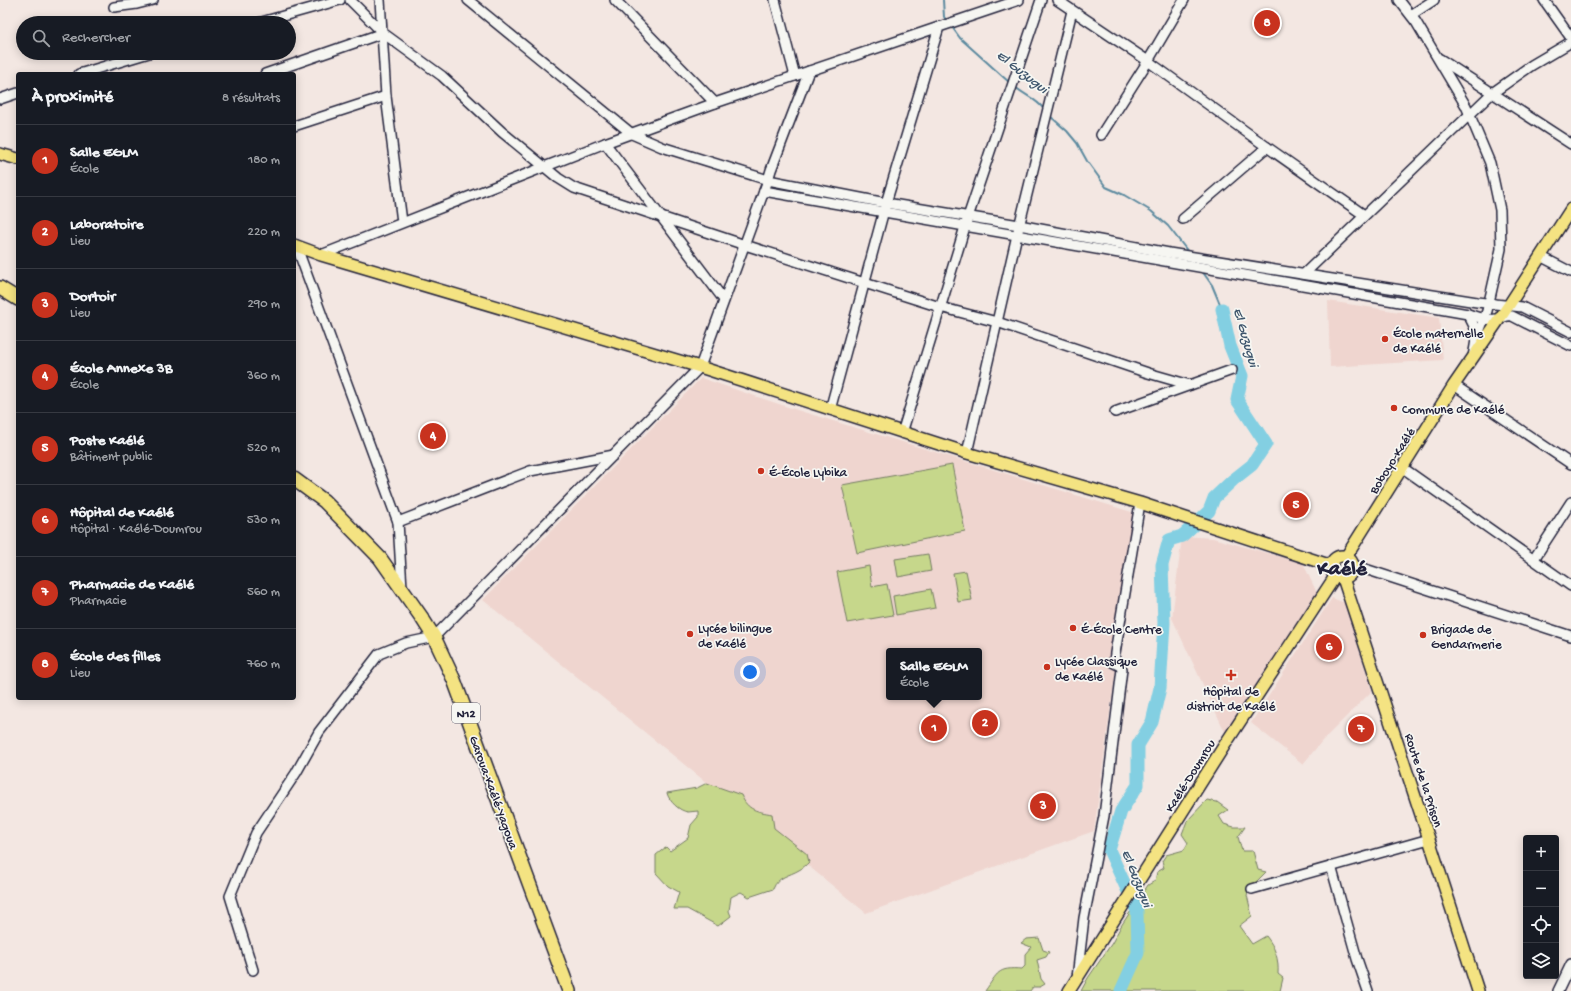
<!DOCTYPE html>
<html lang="fr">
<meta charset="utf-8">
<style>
:root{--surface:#171b24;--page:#242831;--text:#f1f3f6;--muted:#9ea1a6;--line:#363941;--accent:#c8321e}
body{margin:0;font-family:"Gochi Hand",sans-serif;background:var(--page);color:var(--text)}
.controls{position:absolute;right:12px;bottom:12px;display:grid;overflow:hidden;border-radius:4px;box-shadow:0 2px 10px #0003}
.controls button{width:36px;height:36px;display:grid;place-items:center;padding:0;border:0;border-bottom:1px solid var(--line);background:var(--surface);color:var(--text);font:20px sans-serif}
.you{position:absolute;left:750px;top:672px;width:14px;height:14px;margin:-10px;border:3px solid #fff;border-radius:50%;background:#1a73e8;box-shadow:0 0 0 6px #1a73e833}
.badge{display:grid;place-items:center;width:26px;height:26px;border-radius:50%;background:var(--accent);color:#fff;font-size:13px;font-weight:700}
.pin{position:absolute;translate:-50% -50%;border:2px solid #fff;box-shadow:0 1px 4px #0006}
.popup{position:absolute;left:886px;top:648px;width:96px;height:52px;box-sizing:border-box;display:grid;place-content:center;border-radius:4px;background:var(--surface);filter:drop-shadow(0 1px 3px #0005);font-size:13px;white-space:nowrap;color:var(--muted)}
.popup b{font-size:15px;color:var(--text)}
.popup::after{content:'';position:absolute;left:50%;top:100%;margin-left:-8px;border:8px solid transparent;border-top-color:var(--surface)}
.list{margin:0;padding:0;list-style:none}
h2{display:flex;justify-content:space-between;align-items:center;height:52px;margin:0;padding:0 16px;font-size:17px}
h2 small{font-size:13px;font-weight:400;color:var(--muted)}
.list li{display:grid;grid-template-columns:26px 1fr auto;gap:12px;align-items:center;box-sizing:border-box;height:72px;padding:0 16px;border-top:1px solid var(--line)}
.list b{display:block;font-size:15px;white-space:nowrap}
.list p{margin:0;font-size:13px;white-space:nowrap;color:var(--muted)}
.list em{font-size:13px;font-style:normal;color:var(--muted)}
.icon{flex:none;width:22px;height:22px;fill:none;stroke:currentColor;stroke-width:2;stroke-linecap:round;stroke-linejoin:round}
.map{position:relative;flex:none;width:1571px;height:991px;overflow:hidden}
.search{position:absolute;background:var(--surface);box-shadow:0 2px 10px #0003;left:16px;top:16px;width:280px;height:44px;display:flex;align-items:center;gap:10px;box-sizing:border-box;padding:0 14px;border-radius:22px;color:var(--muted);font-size:15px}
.panel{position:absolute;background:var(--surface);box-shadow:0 2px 10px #0003;left:16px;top:72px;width:280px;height:628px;border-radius:4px}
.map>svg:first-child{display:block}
.built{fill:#efd5cf;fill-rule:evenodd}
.green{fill:#c6d78b;stroke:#747c63}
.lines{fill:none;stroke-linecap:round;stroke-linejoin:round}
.stream{stroke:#5c8a9f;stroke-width:2}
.river{stroke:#83cfe2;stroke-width:13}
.minor-casing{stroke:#22223b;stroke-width:12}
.major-casing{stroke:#22223b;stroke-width:14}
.highway-casing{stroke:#22223b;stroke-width:16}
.minor{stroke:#f6f6f2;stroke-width:9}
.major{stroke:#f4e382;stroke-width:11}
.highway{stroke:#f4e382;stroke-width:13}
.poi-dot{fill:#c8321e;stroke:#f6f6f2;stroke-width:1.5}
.labels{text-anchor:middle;stroke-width:3.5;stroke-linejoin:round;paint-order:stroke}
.shield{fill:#f6f6f2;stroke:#626272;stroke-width:1}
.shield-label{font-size:12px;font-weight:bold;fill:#22223b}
.poi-label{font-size:13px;fill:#22223b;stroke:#f6f6f2;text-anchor:start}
.street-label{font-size:13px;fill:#22223b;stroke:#f6f6f2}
.water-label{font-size:14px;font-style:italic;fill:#3f566d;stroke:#f6f6f2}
.town-label{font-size:21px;font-weight:bold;fill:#22223b;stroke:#f6f6f2}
</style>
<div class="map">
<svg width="1571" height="991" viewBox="0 0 1571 991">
<rect width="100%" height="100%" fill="#f3e7e2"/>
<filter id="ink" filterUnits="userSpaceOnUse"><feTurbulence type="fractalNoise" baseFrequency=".025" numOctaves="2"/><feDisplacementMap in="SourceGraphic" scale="8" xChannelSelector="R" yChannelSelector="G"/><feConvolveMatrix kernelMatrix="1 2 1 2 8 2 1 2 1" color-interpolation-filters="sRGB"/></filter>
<g filter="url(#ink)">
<g class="built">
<polygon points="1328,301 1439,318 1443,360 1330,367"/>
<path d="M701,378L797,410L1135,513L1118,653L1094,831L866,913L483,600ZM889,651H979V697H889Z"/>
<polygon points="1182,536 1213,538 1303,563 1317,593 1225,732 1172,618"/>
<polygon points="1332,598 1345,603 1372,691 1322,741 1303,764 1251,723"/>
</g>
<g class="green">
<polygon points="952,465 965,531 857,553 842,485"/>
<polygon points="928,554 931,571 898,577 895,559"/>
<polygon points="869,566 872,587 887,584 893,615 847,623 837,572"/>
<polygon points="966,571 972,600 958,602 953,573"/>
<polygon points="931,589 935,608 896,615 893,596"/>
<path d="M707,783L741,795C748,811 757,811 772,814L774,828L807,854L809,862C806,865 803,868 799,870C789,876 778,876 773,889L749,897L741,892L731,897L729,911L731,916L718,926L687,909H674L679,892L668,886L656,873V855L666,847L670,851L688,838L691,825L698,817V811C695,811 691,812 688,812C679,811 669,801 667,793L697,788Z"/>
<path d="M1207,800L1217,802L1228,810L1219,816L1224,824L1234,827H1245L1238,837L1242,851H1253L1258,870L1266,872L1253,885L1247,895L1252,916L1239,926L1252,944L1266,936C1275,947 1279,959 1278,974L1283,978L1280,991H1081L1088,978L1112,943L1121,926L1148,885L1155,881L1157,872L1164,868L1162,861L1166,855L1184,850L1188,843L1182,834L1187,821Z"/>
<path d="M1039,938L1043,950L1049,952L1046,957L1037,960L1041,979L1045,984L1040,987H1033L1030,991H985C998,973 997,967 1022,969L1025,966V954L1031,947L1021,943L1026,939Z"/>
</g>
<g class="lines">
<g class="stream">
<polyline points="943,0 944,17 948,22"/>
<polyline points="952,27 960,38 1010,83"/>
<path d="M1015,87C1026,96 1035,98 1044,109"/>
<polyline points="1050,116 1067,131 1077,143 1087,161 1106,187 1124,195 1151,211 1168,226 1189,253"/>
<polyline points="1202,271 1212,285 1222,309"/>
</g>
<polyline class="river" points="1121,991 1138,953 1137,911 1109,850 1121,811 1138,785 1138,745 1152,722 1160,688 1164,623 1162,565 1169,540 1182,536 1209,511 1214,498 1233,480 1252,465 1266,444 1237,400 1242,376 1230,346 1222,309"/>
<g class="minor-casing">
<g id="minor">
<polyline points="350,0 383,33 442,76 502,132 558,178 574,188 745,245 940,307 997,322 1148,373 1190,385"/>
<polyline points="380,0 386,96 402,222"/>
<polyline points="468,0 632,134 662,147 768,180 886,203 1019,225 1169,253 1477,302 1522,307 1571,332"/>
<polyline points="615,0 715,103"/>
<polyline points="775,0 795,76"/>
<polyline points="1057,0 1148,61 1267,147 1364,215"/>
<polyline points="1399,0 1416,22 1466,106 1490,163 1500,210 1501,249 1487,311 1476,340 1473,357"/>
<polyline points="1544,0 1571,38"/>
<polyline points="114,7 137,4 153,0"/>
<polyline points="1411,15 1434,0"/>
<polyline points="258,23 340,0"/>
<polyline points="1440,59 1571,144"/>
<polyline points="79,74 149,53"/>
<polyline points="265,74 383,33"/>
<polyline points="0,99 18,93"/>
<polyline points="294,126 386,96"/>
<polyline points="1101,135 1148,61 1184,0"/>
<polyline points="605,143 724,300"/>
<path d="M764,191L1468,314C1477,317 1486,321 1496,319C1502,319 1506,315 1512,316L1571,346"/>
<polyline points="1183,219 1267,147"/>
<polyline points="296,245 398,522 402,588"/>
<polyline points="321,255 605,143 715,103 939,27"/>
<polyline points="1540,256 1571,272"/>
<polyline points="1304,274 1491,94 1532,65 1571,42"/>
<polyline points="1468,314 1475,328 1476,339"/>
<polyline points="1454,385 1571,464"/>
<polyline points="830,410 886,203 939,27 1019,0"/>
<polyline points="1115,412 1232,370"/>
<polyline points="902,433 968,217 1041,0"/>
<polyline points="967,453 1017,235 1072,11"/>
<polyline points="1403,468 1571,586"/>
<polyline points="398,522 530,471 614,455"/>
<polyline points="1534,559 1571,502"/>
<polyline points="1353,565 1571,636"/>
<polyline points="1331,866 1357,959 1368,991"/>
<polyline points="1252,889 1429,839"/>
<polyline points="253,970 230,896 256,833 296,773 319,732 379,654 406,643 434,637 700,367 768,180 771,170 809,71"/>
<polyline points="1077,978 1084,918 1104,816 1122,669 1120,666 1114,663 1115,653 1140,503"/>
<polyline points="1558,991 1571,964"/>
</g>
</g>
<g class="major-casing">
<g id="major">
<polyline points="0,154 18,159"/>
<polyline points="294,245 321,255 700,367 967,453 1140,503 1332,566"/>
<circle cx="1342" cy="567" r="11"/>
<polyline points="1346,557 1454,385 1509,305 1571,209"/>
<polyline points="1343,578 1429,839 1478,991"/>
<polyline points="1069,991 1224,746 1336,575"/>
</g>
</g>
<g class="highway-casing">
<g id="highway">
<polyline points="0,288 18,299"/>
<polyline points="294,479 324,501 380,558 422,618 434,637 454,680 569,991"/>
</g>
</g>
<use href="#minor" class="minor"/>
<use href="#major" class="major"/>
<use href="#highway" class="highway"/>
</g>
</g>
<g class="poi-dot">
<circle cx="1385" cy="339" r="4"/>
<circle cx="1394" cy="408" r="4"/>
<circle cx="761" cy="471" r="4"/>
<circle cx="1073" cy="628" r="4"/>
<circle cx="690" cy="634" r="4"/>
<circle cx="1423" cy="635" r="4"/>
<circle cx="1047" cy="667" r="4"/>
<path d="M1229 669h4v4h4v4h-4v4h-4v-4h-4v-4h4z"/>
</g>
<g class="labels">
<rect class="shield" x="452" y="703" width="28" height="20" rx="3"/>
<g class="shield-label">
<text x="466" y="717">N12</text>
</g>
<g class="poi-label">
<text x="1393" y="337">École maternelle<tspan x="1393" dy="15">de Kaélé</tspan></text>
<text x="1402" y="413">Commune de Kaélé</text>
<text x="769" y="476">É-École Lybika</text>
<text x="698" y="632">Lycée bilingue<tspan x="698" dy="15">de Kaélé</tspan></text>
<text x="1081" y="633">É-École Centre</text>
<text x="1431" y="633">Brigade de<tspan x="1431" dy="15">Gendarmerie</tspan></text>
<text x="1055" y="665">Lycée Classique<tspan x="1055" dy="15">de Kaélé</tspan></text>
<text x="1231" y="695" text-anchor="middle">Hôpital de<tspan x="1231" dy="15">district de Kaélé</tspan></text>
</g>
<g class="street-label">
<text transform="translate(1391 460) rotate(-58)" y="5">Boboyo-Kaélé</text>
<text transform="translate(1189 775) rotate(-58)" y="5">Kaélé-Doumrou</text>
<text transform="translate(1425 780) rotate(72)" y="5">Route de la Prison</text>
<text transform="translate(495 792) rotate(70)" y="5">Garoua-Kaélé-Yagoua</text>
</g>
<g class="water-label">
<text transform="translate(1023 71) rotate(38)" y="5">El Guzugui</text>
<text transform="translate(1247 337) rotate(74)" y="5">El Guzugui</text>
<text transform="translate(1138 878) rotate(68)" y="5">El Guzugui</text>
</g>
<g class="town-label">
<text x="1342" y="574">Kaélé</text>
</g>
</g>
</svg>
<div class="controls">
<button>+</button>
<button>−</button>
<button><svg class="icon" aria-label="locate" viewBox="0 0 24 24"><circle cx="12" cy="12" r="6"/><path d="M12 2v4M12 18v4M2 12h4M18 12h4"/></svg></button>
<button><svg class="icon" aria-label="layers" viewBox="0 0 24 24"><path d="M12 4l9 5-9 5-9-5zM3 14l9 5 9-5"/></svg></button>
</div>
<div class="you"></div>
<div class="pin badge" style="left:934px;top:728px">1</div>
<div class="popup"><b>Salle EGLM</b>École</div>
<div class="pin badge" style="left:985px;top:723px">2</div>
<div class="pin badge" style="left:1043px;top:806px">3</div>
<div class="pin badge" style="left:433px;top:436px">4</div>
<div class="pin badge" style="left:1296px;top:505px">5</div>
<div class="pin badge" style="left:1329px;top:647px">6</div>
<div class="pin badge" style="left:1361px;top:729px">7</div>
<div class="pin badge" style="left:1267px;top:23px">8</div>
<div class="search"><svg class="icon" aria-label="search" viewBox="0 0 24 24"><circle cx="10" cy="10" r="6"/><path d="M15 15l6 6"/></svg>Rechercher</div>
<section class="panel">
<h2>À proximité<small>8 résultats</small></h2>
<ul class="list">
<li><span class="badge">1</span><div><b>Salle EGLM</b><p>École</p></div><em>180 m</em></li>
<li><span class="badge">2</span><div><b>Laboratoire</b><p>Lieu</p></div><em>220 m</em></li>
<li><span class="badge">3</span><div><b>Dortoir</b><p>Lieu</p></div><em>290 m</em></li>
<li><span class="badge">4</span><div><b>École Annexe 3B</b><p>École</p></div><em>360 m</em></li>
<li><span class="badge">5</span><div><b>Poste Kaélé</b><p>Bâtiment public</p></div><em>520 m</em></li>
<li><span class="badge">6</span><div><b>Hôpital de Kaélé</b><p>Hôpital · Kaélé-Doumrou</p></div><em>530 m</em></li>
<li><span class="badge">7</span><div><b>Pharmacie de Kaélé</b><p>Pharmacie</p></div><em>560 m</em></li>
<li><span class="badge">8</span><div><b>École des filles</b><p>Lieu</p></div><em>760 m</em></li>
</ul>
</section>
</div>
